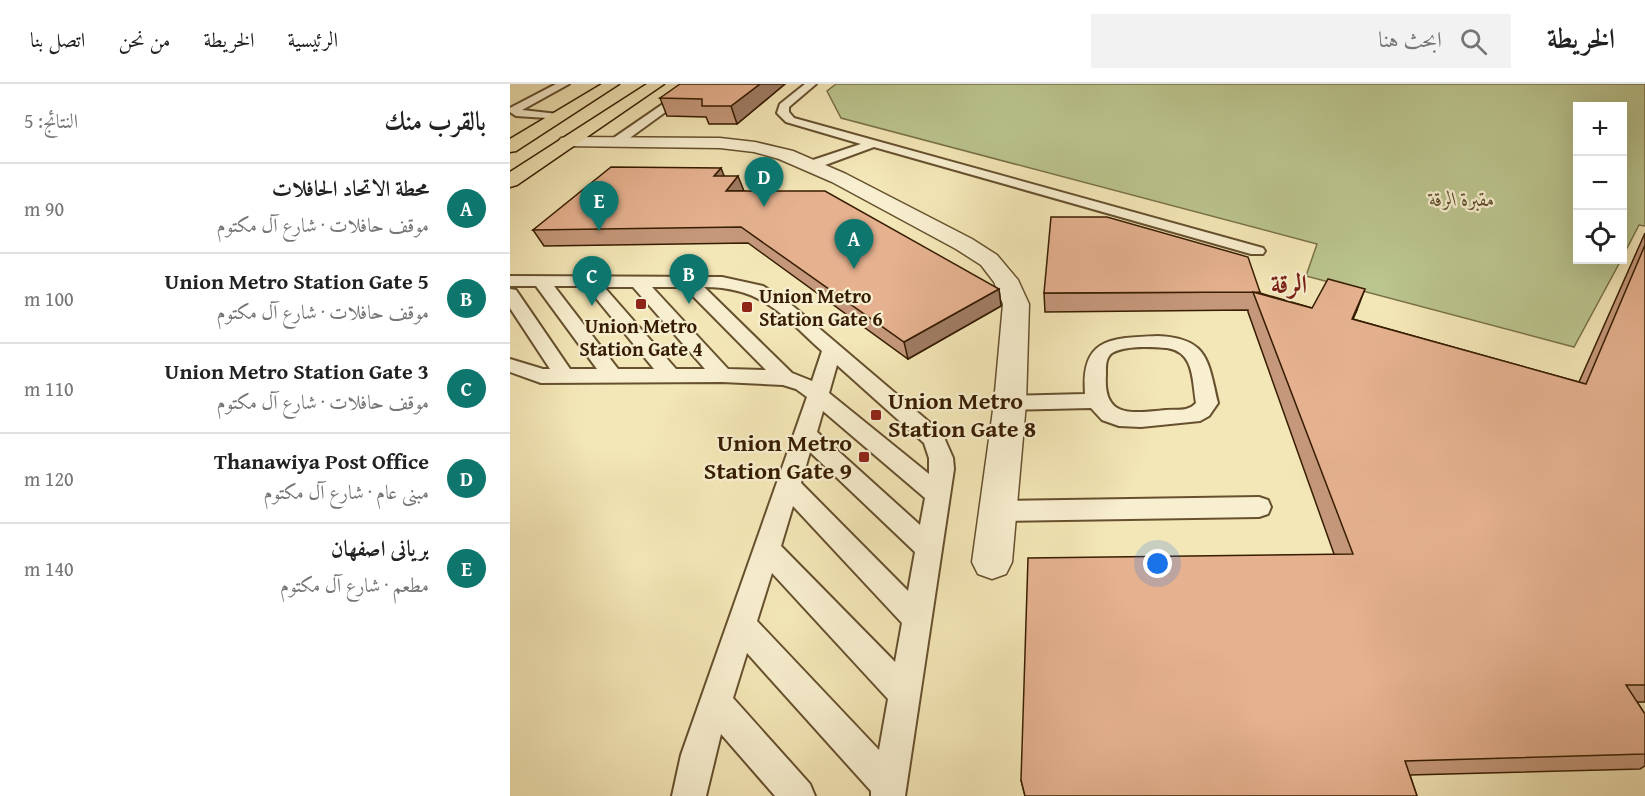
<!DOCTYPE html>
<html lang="ar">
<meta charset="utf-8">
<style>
:root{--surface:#fff;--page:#f2f2f2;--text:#222;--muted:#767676;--line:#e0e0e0;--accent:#0f766e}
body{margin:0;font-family:"Gentium Book Plus",Amiri,serif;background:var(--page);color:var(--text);direction:rtl}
.controls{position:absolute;right:18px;top:18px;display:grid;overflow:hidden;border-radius:0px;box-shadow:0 6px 24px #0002}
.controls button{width:54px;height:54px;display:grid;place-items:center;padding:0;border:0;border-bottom:2px solid var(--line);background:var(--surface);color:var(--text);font:30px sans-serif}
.you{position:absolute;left:648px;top:480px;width:21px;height:21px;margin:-15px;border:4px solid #fff;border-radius:50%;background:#1a73e8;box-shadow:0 0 0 9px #1a73e833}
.badge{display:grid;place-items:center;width:39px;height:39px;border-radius:50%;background:var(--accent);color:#fff;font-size:20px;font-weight:700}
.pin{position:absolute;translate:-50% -50px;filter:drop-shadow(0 2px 3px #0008)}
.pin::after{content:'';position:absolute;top:32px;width:21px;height:18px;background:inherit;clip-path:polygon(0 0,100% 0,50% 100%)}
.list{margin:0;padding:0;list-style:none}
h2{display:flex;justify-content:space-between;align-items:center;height:78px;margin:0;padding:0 24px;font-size:26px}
h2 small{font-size:20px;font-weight:400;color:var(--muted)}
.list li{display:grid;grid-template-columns:39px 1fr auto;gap:18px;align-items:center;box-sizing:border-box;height:90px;padding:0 24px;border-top:2px solid var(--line)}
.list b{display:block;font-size:22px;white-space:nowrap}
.list p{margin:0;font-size:20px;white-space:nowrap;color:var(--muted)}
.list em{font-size:20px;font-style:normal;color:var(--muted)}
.icon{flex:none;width:33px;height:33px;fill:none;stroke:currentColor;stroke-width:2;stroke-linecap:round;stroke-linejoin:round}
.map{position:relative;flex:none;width:1135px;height:712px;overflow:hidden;direction:ltr}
header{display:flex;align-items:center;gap:36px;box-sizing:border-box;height:84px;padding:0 30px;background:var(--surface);border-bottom:2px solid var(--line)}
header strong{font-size:28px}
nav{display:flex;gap:33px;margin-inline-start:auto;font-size:21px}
.search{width:420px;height:54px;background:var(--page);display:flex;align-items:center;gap:15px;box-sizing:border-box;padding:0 21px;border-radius:0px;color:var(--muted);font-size:22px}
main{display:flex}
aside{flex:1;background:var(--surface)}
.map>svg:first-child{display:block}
.green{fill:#bbc58e;stroke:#797147;stroke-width:1.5}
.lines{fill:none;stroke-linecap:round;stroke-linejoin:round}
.service-casing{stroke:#66502e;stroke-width:4}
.minor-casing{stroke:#66502e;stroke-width:3}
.primary-casing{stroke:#371d00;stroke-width:3}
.service{fill:#f8efd0;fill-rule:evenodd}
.minor{fill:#f8efd0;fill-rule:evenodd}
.primary{fill:#f4e7b7;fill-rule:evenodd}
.wall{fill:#c5987b;stroke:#371d00;stroke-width:1.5}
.shaded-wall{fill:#a07c64;stroke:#371d00;stroke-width:1.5}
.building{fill:#e5b18f;stroke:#371d00;stroke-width:1.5}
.poi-dot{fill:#8f2418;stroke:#f8efd0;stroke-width:2}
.labels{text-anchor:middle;stroke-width:4.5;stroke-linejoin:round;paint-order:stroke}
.far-park-label{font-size:20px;font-style:italic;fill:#5f4f2b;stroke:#f8efd0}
.far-poi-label{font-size:20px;font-weight:bold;fill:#371d00;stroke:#f8efd0;text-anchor:start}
.poi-label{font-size:24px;font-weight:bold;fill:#371d00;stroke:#f8efd0;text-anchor:start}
.far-district-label{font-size:26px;font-weight:bold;fill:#7a1f14;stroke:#f8efd0}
</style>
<header>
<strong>الخريطة</strong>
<div class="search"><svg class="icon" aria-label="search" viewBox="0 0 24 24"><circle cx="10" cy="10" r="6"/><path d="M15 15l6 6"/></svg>ابحث هنا</div>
<nav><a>الرئيسية</a><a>الخريطة</a><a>من نحن</a><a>اتصل بنا</a></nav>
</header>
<main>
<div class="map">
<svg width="1135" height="712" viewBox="0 0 1135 712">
<rect width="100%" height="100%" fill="#f4e7b7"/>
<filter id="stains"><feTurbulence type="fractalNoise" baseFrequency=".00333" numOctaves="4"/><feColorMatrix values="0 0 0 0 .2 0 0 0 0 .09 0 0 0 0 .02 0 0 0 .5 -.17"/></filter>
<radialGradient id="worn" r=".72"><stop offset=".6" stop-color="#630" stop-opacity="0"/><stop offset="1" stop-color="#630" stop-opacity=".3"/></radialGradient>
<polygon class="green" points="326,0 1135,0 1135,142 1129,141 1113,172 1112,22 1068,22 1068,176 1111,176 1064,263 796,192 807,160 331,34 317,7"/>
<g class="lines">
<g class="service-casing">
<g id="service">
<polygon points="46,0 59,0 12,26 48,30 52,31 52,35 6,32 0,28 0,24"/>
<polygon points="182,0 194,0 110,61 102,61 102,55"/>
<polygon points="295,0 306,0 279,23 279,28 284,34 753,164 755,167 753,170 741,170 364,63 307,84 297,84 296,81 297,78 351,60 276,38 267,29 270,20"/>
<path d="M0,192L212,193L253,202L277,217L432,349L443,374L444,385L395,712H361V707L237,569L223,614L300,700L305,712H265L211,650L196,712H162L171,671L297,313L286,305L273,301L212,298L31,299L0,288V275L33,285H40L0,224V205L6,206L60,285H87L26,202H0ZM44,202H76L144,285H108ZM94,203H123L195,285H166ZM142,203H174L256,286L218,285ZM194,203C252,203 272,231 312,267L302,297L282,289ZM327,281L414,359L419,374V390L319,309ZM313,327L415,414L410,441L307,348ZM300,368L405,468L398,507L291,399ZM283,422L392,539L385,578L271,462ZM262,489L378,615L369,666L247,537Z"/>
<path d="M647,252C698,254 698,276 708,319L699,332L690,337L631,343L609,342L592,336L581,324L500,326L492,324L489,319L492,314L500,312L575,310C571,254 600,254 647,252ZM657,264C685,268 682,297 686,319C678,328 667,325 656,326C622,329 593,335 596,291C596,284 595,274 602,269C616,261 642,263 657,264Z"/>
<polygon points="749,413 758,416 761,423 758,430 749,433 486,437 477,434 474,427 477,420 486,417"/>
</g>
</g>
<g class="minor-casing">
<polygon id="minor" points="57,53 210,54 245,58 283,67 336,90 462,155 487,171 508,196 519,220 516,319 502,478 496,490 482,495 468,490 462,478 484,319 493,220 484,198 471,181 446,165 322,98 269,75 244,68 210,64 51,62 48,58 51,54"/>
</g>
<g class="primary-casing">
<g id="primary">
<polygon points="92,0 109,0 6,67 0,68 0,55"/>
<polygon points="137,0 154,0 7,101 0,103 0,88"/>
</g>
</g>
<use href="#service" class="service"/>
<use href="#minor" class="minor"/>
<use href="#primary" class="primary"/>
</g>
<g class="wall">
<polygon points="275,0 227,40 199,40 196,33 157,32 150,14"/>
<polygon points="214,92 234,107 489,205 491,222 398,275 238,159 34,162 23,146"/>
<polygon points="1135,149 1135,618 1127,618 1135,630 1135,682 1130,685 900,691 907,712 515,712 511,696 824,470 738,228 738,226 535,228 534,209 750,208 750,209 802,224 847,226 843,235 1069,298"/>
</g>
<g class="shaded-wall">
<polygon points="250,0 275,0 227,40 221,22"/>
<polygon points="211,84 217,99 204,92"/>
<polygon points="228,92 234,107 216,107"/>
<polygon points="489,205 491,222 398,275 394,258"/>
<polygon points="855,205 847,226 833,256 842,235"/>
</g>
<g class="building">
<polygon points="170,0 250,0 221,22 192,22 192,15 150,14"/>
<polygon points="101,83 211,84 204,92 228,92 216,107 315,107 489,205 394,258 231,143 23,146"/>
<polygon points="541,133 597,133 738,173 750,208 534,209"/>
<polygon points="1135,161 1135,601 1116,601 1135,630 1135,670 895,677 907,712 515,712 511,696 518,474 843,470 743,208 802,224 818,195 855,205 842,235 1076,300"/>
</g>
<g class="poi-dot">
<rect x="125" y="214" width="12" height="12" rx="3"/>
<rect x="231" y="217" width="12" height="12" rx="3"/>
<rect x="360" y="325" width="12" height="12" rx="3"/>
<rect x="348" y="367" width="12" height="12" rx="3"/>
</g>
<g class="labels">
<g class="far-park-label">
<text x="952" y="122">مقبرة الرقة</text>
</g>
<g class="far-poi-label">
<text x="249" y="219">Union Metro<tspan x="249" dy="23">Station Gate 6</tspan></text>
<text x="131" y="249" text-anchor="middle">Union Metro<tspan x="131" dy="23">Station Gate 4</tspan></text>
</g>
<g class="poi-label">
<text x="378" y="325">Union Metro<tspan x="378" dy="28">Station Gate 8</tspan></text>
<text x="342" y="367" text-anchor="end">Union Metro<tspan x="342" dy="28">Station Gate 9</tspan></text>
</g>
<g class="far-district-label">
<text x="779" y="209">الرقة</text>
</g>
</g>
<rect width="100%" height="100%" filter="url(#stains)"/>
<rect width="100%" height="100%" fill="url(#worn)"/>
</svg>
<div class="controls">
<button>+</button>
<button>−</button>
<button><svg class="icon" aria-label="locate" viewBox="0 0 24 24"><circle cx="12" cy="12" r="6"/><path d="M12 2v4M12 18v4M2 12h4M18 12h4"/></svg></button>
</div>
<div class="you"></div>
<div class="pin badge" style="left:344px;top:185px">A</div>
<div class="pin badge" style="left:179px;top:220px">B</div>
<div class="pin badge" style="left:82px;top:222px">C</div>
<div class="pin badge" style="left:254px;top:123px">D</div>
<div class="pin badge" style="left:89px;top:147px">E</div>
</div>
<aside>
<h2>بالقرب منك<small>النتائج: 5</small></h2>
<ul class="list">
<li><span class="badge">A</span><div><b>محطة الاتحاد الحافلات</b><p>موقف حافلات · شارع آل مكتوم</p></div><em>90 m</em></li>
<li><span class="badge">B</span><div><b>Union Metro Station Gate 5</b><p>موقف حافلات · شارع آل مكتوم</p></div><em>100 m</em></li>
<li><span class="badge">C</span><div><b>Union Metro Station Gate 3</b><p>موقف حافلات · شارع آل مكتوم</p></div><em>110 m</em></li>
<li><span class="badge">D</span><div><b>Thanawiya Post Office</b><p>مبنى عام · شارع آل مكتوم</p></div><em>120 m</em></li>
<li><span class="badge">E</span><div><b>بریانی اصفهان</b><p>مطعم · شارع آل مكتوم</p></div><em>140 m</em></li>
</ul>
</aside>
</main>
